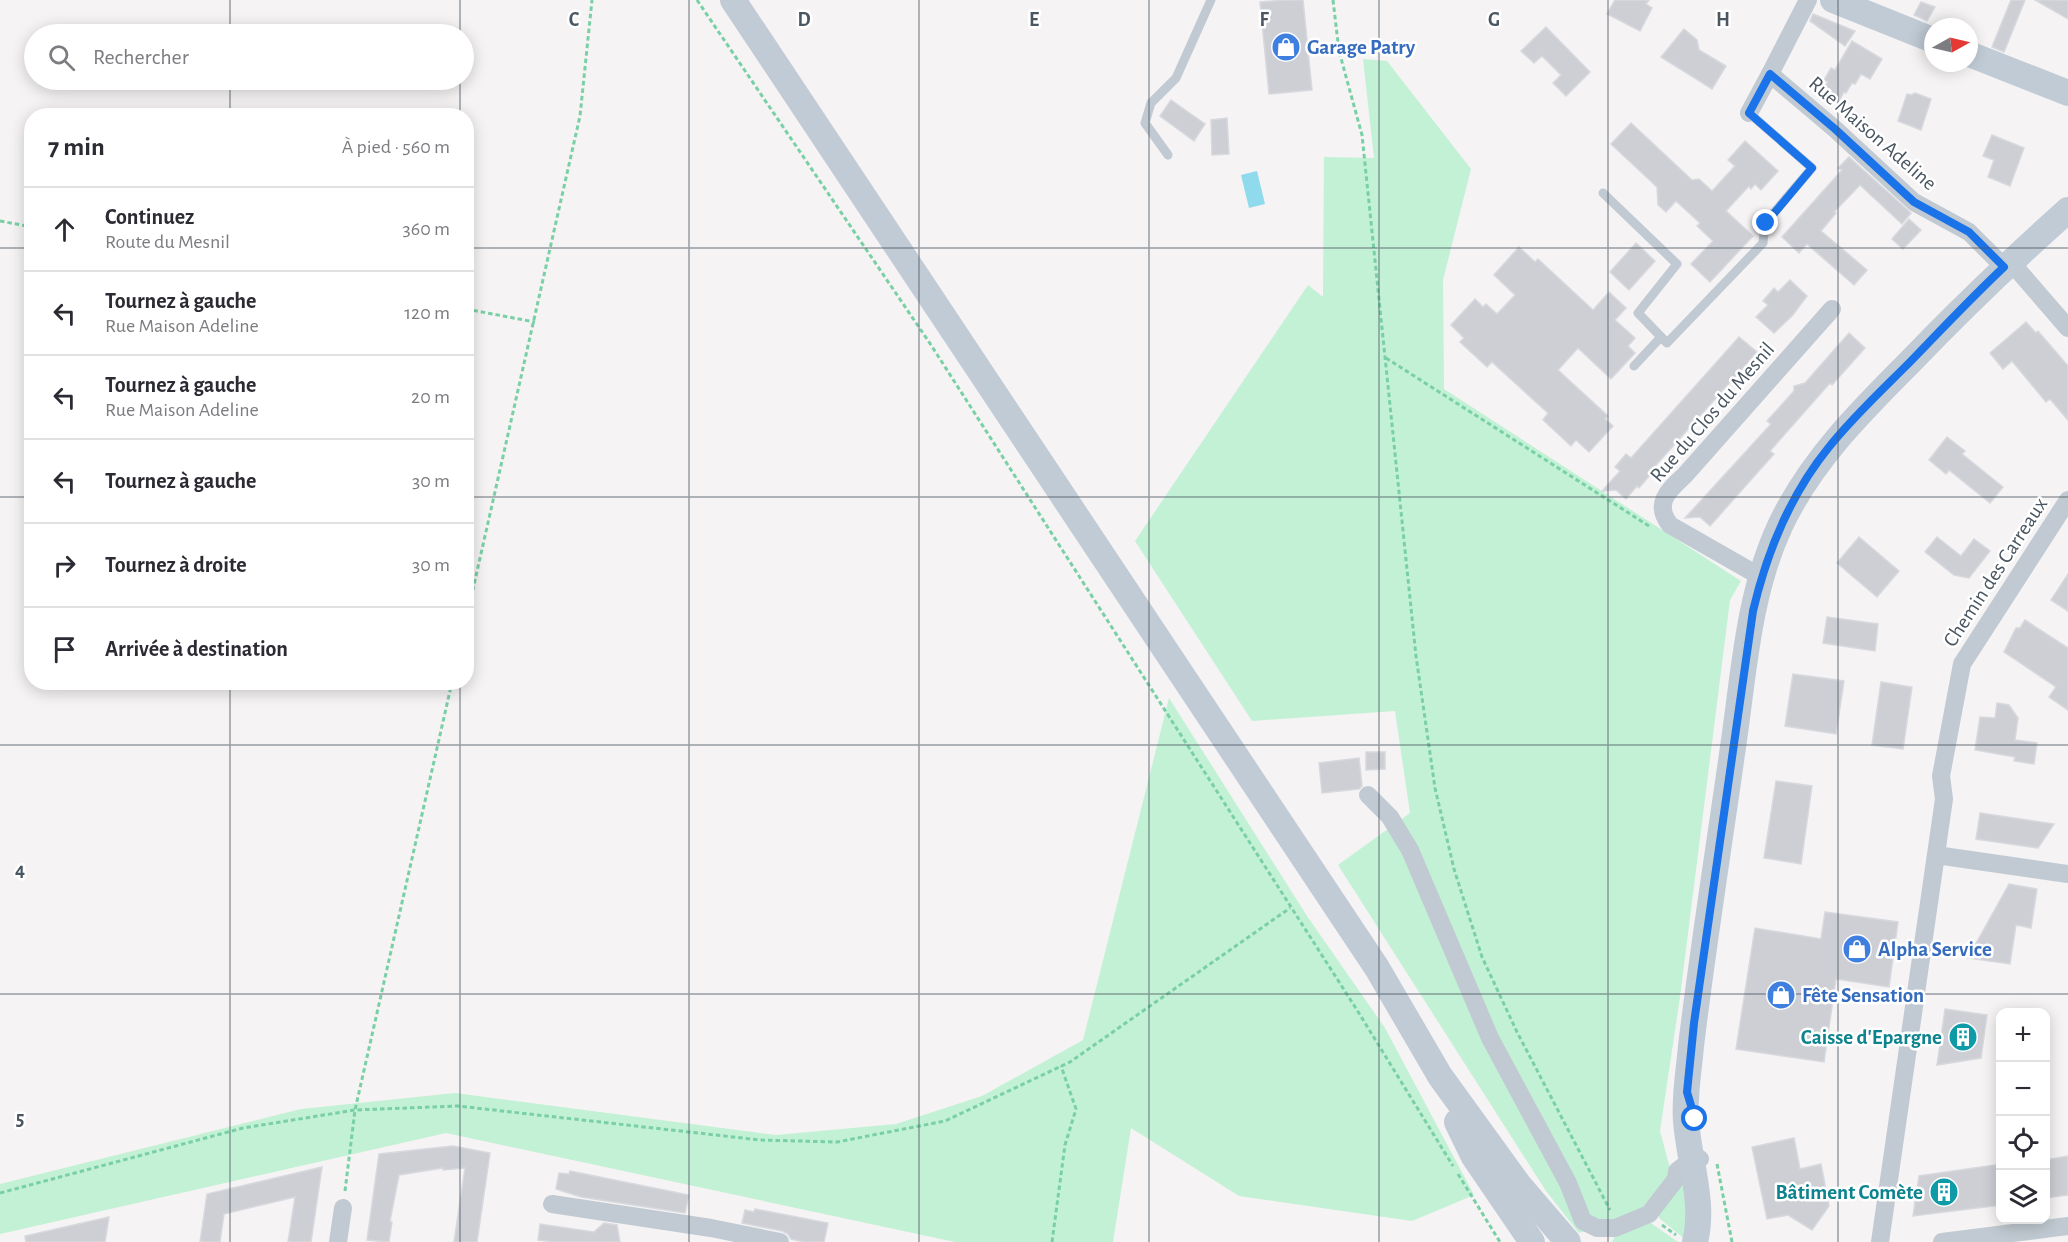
<!DOCTYPE html>
<html lang="fr">
<meta charset="utf-8">
<style>
:root{--surface:#fff;--page:#f2f2f3;--text:#2b2b33;--muted:#7c7c81;--line:#e1e1e2}
body{margin:0;font-family:"Alegreya Sans",sans-serif;background:var(--page);color:var(--text)}
.controls{position:absolute;right:18px;bottom:18px;display:grid;overflow:hidden;border-radius:12px;box-shadow:0 3px 15px #0003}
.controls button{width:54px;height:54px;display:grid;place-items:center;padding:0;border:0;border-bottom:2px solid var(--line);background:var(--surface);color:var(--text);font:30px sans-serif}
.compass{position:absolute;left:1924px;top:18px;width:54px;height:54px;border-radius:50%;background:var(--surface);box-shadow:0 3px 15px #0003;rotate:82deg}
.stop{position:absolute;width:18px;height:18px;margin:-14px;border:4px solid #1a73e8;border-radius:50%;background:#fff}
.stop.end{background:#1a73e8;border-color:#fff;box-shadow:0 2px 6px #0008}
.list{margin:0;padding:0;list-style:none}
h2{display:flex;justify-content:space-between;align-items:center;height:78px;margin:0;padding:0 24px;font-size:26px}
h2 small{font-size:20px;font-weight:400;color:var(--muted)}
.list li{display:grid;grid-template-columns:39px 1fr auto;gap:18px;align-items:center;box-sizing:border-box;height:84px;padding:0 24px;border-top:2px solid var(--line)}
.list b{display:block;font-size:22px;white-space:nowrap}
.list p{margin:0;font-size:20px;white-space:nowrap;color:var(--muted)}
.list em{font-size:20px;font-style:normal;color:var(--muted)}
.icon{flex:none;width:33px;height:33px;fill:none;stroke:currentColor;stroke-width:2;stroke-linecap:round;stroke-linejoin:round}
.map{position:relative;flex:none;width:2068px;height:1242px;overflow:hidden}
.search{position:absolute;background:var(--surface);box-shadow:0 3px 15px #0003;left:24px;top:24px;width:450px;height:66px;display:flex;align-items:center;gap:15px;box-sizing:border-box;padding:0 21px;border-radius:33px;color:var(--muted);font-size:22px}
.panel{position:absolute;background:var(--surface);box-shadow:0 3px 15px #0003;left:24px;top:108px;width:450px;height:582px;border-radius:24px}
.map>svg:first-child{display:block}
.green{fill:#c3f1d5}
.water{fill:#90daee}
.building{fill:#cdcfd5;stroke:#d7d9de;stroke-width:1.5}
.lines{fill:none;stroke-linecap:round;stroke-linejoin:round}
.path{stroke:#7ad0a6;stroke-width:3;stroke-dasharray:4.5 3;stroke-linecap:butt}
.lane{stroke:#c1cad2;stroke-width:9}
.street{stroke:#c1cad2;stroke-width:18}
.secondary{stroke:#c1cbd6;stroke-width:26}
.route{stroke:#1a73e8;stroke-width:8}
.grid{fill:none;stroke:#4a5661;stroke-width:1.5;stroke-opacity:0.55}
.labels{text-anchor:middle;stroke-width:5;stroke-linejoin:round;paint-order:stroke}
.shop-label{font-size:21px;font-weight:bold;fill:#366cbe;stroke:#fff;text-anchor:start}
.street-label{font-size:21px;fill:#4a5661;stroke:#fff}
.culture-label{font-size:21px;font-weight:bold;fill:#0d838f;stroke:#fff;text-anchor:end}
.grid-label{font-size:20px;text-anchor:middle;font-weight:bold;fill:#4a5661;stroke:#fff;stroke-width:5;stroke-linejoin:round;paint-order:stroke}
</style>
<div class="map">
<svg width="2068" height="1242" viewBox="0 0 2068 1242">
<rect width="100%" height="100%" fill="#f5f3f3"/>
<g class="green">
<polygon points="1363,59 1387,61 1471,169 1443,280 1444,389 1741,581 1730,600 1680,997 1660,1131 1671,1172 1636,1216 1579,1233 1546,1191 1338,865 1410,813 1395,711 1252,721 1135,541 1308,285 1323,297 1324,157 1374,158"/>
<polygon points="1169,698 1307,916 1385,1028 1474,1195 1412,1221 1239,1196 1131,1128 1113,1242 955,1242 446,1133 0,1234 0,1184 301,1109 455,1093 776,1135 896,1124 982,1096 1083,1040"/>
<polygon points="1686,1182 1686,1240 1659,1218 1659,1212 1675,1189"/>
<polygon points="1648,1221 1678,1242 1612,1242 1616,1234"/>
</g>
<polygon class="water" points="1257,171 1265,204 1249,208 1241,175"/>
<g class="building">
<polygon points="1284,0 1303,0 1312,90 1269,94 1260,2"/>
<polygon points="1615,0 1649,0 1646,4 1652,8 1640,31 1607,14"/>
<polygon points="2011,0 2025,0 2004,52 1992,47"/>
<polygon points="2035,0 2068,0 2068,19"/>
<polygon points="1921,2 1935,7 1927,21 1914,15"/>
<polygon points="1813,14 1855,31 1845,46 1810,21"/>
<polygon points="1546,27 1590,72 1566,96 1553,83 1561,75 1542,56 1534,63 1521,51"/>
<polygon points="1684,29 1697,40 1699,50 1726,66 1712,89 1661,57"/>
<polygon points="1852,41 1882,59 1870,79 1861,74 1855,84 1852,83 1846,93 1844,92 1838,103 1821,93 1828,82 1824,80 1831,68 1835,70"/>
<polygon points="1915,93 1931,99 1921,130 1898,121 1907,94 1911,95"/>
<polygon points="1171,100 1205,124 1194,141 1160,116"/>
<polygon points="1227,118 1229,154 1212,155 1211,120"/>
<polygon points="1631,123 1692,180 1699,179 1712,191 1735,166 1728,160 1745,141 1778,171 1761,190 1755,184 1751,189 1749,186 1726,211 1753,236 1710,282 1691,264 1713,241 1697,226 1700,223 1676,201 1666,212 1658,205 1657,187 1611,144"/>
<polygon points="1992,135 2024,148 2010,186 1988,177 1994,160 1983,156"/>
<polygon points="1849,157 1911,213 1902,224 1860,185 1834,212 1836,213 1821,231 1867,270 1854,285 1807,244 1799,253 1782,237 1842,170 1838,168"/>
<polygon points="1909,219 1921,230 1903,249 1892,239"/>
<polygon points="1636,243 1655,261 1629,290 1610,272"/>
<polygon points="1519,247 1535,262 1538,259 1593,310 1609,292 1626,308 1615,320 1635,338 1628,346 1635,353 1611,379 1578,348 1558,370 1608,416 1605,419 1613,426 1589,452 1576,440 1571,446 1543,420 1548,413 1492,362 1487,367 1460,342 1464,338 1451,325 1475,299 1483,307 1486,304 1497,314 1515,295 1494,275"/>
<polygon points="1790,280 1807,296 1792,316 1774,333 1756,317 1768,305 1763,301 1774,288 1778,292"/>
<polygon points="2026,322 2036,333 2038,331 2068,366 2068,420 2050,399 2046,402 2012,361 2003,369 1990,353"/>
<polygon points="1849,333 1865,348 1832,385 1830,383 1770,451 1774,454 1757,473 1710,526 1700,517 1685,518 1771,424 1767,421 1794,391 1794,386 1805,383"/>
<polygon points="1739,337 1757,352 1648,474 1650,475 1639,488 1637,486 1626,499 1616,490 1602,491 1620,471 1615,467 1621,460 1626,454 1631,458"/>
<polygon points="1947,437 1965,451 1962,454 2003,487 1990,503 1949,470 1946,474 1929,460"/>
<polygon points="1859,537 1899,571 1877,597 1837,563"/>
<polygon points="1937,537 1961,556 1974,539 1990,551 1969,578 1954,575 1925,552"/>
<polygon points="2068,574 2068,611 2051,600"/>
<polygon points="1827,617 1878,624 1875,651 1823,643"/>
<polygon points="2025,620 2068,648 2068,710 2049,697 2056,687 2004,652 2016,628 2020,628"/>
<polygon points="1793,674 1844,681 1836,734 1785,726"/>
<polygon points="1881,682 1912,687 1903,749 1872,745"/>
<polygon points="1997,703 2009,705 2018,718 2015,740 2037,743 2034,764 2014,761 2015,757 1975,750 1980,717 1995,718"/>
<polygon points="1366,752 1385,752 1385,769 1366,770"/>
<polygon points="1359,758 1362,786 1359,789 1322,793 1319,763"/>
<polygon points="1776,781 1812,786 1801,864 1764,858"/>
<polygon points="1980,813 2054,824 2038,848 1976,839"/>
<polygon points="2009,884 2037,889 2031,928 2016,925 2010,964 1968,958"/>
<polygon points="1825,912 1898,922 1889,987 1836,979 1824,1062 1736,1049 1755,928 1821,939"/>
<polygon points="1945,1009 1987,1015 1981,1058 1937,1065"/>
<polygon points="1794,1138 1800,1169 1821,1164 1829,1206 1812,1230 1788,1215 1767,1219 1752,1147"/>
<polygon points="453,1146 490,1153 477,1242 454,1242 465,1168 443,1170 443,1168 399,1175 390,1221 392,1222 389,1242 367,1240 379,1154"/>
<polygon points="2068,1156 2068,1195 2046,1198 2046,1160"/>
<polygon points="2001,1164 2001,1205 1913,1216 1919,1176"/>
<polygon points="322,1167 311,1242 288,1242 295,1197 224,1214 220,1242 200,1242 207,1194"/>
<polygon points="570,1171 689,1195 685,1213 581,1197 556,1189 559,1173 569,1174"/>
<polygon points="755,1209 828,1223 824,1242 804,1242 791,1239 788,1234 782,1231 742,1223 745,1210 754,1212"/>
<polygon points="109,1217 105,1242 26,1242 25,1236"/>
<polygon points="604,1223 617,1225 620,1242 554,1242 538,1240 540,1224 594,1232"/>
</g>
<g class="lines">
<g class="path">
<polyline points="697,0 931,345 1357,1010 1453,1166"/>
<polyline points="1333,0 1339,51 1362,135 1416,656 1435,788 1454,869 1482,957 1517,1032 1610,1210"/>
<polyline points="0,221 32,227"/>
<polyline points="466,309 535,322"/>
<polyline points="1386,358 1649,526"/>
<polyline points="466,620 580,116 592,0"/>
<polyline points="1717,1164 1732,1242"/>
<polyline points="1458,1174 1500,1242"/>
<polyline points="345,1191 355,1110 452,682"/>
<polyline points="0,1193 243,1128 355,1110 458,1106 760,1140 837,1142 945,1121 1070,1062 1290,908"/>
<polyline points="1662,1225 1676,1235"/>
<polyline points="1052,1242 1065,1145 1076,1109 1061,1066"/>
</g>
<g class="lane">
<polyline points="1168,155 1145,123 1151,103 1176,78 1211,0"/>
<polyline points="1603,193 1677,264 1638,313 1667,343 1763,243 1765,223 1812,168 1749,113"/>
<polyline points="1634,366 1661,337"/>
</g>
<g class="street">
<polyline points="1808,0 1770,74 1835,129 1914,202 1969,232 2004,267"/>
<polyline points="1749,113 1770,74"/>
<polyline points="2010,261 2068,328"/>
<path d="M1761,577L1670,525C1653,503 1669,490 1685,475L1832,309"/>
<polyline points="1368,795 1390,817 1410,850 1490,1038 1568,1183 1583,1221 1597,1228 1615,1228 1649,1214 1676,1179 1677,1171 1691,1160 1700,1159"/>
<polyline points="1936,855 2068,874"/>
<polyline points="552,1204 711,1228 780,1242"/>
<polyline points="338,1242 343,1208"/>
<polyline points="1880,1242 1944,799 1941,776 1962,664 2068,500"/>
<polyline points="1942,1242 2068,1226"/>
</g>
<g class="secondary">
<polyline points="733,0 1377,968 1440,1076 1519,1185 1568,1242"/>
<polyline points="1833,0 1933,40"/>
<polyline points="1969,54 2068,93"/>
<polyline points="1457,1122 1474,1157 1532,1242"/>
<path d="M1695,1242C1705,1203 1689,1161 1686,1121C1684,1097 1689,1070 1691,1046C1703,946 1719,847 1733,747C1744,673 1748,595 1780,526C1810,462 1860,412 1909,363C1960,310 2013,259 2068,210"/>
</g>
</g>
<g class="lines">
<path class="route" d="M1695,1119L1687,1092L1694,1023L1753,611C1767,551 1790,495 1829,447C1853,417 1881,391 1908,364C1940,331 1971,298 2004,267L1969,232L1914,202L1835,129L1770,74L1749,113L1812,168L1766,223"/>
</g>
<path class="grid" d="M230,0V34M460,0V34M689,0V1242M919,0V1242M1149,0V1242M1379,0V1242M1608,0V1242M1838,0V1242M230,80V116M460,80V116M0,248H32M466,248H2068M0,497H32M466,497H2068M230,682V1242M460,682V1242M0,745H2068M0,994H2068"/>
<defs>
<g id="shop-disc" transform="scale(1.5)"><circle r="9.5" fill="#3f7fe0" stroke="#fff"/><path d="M-5-2.5h2.3a2.7 3.5 0 0 1 5.4 0H5L5.5 6h-11ZM-1.5-2.5h3a1.5 2.3 0 0 0-3 0Z" fill="#fff"/></g>
<g id="building-disc" transform="scale(1.5)"><circle r="9.5" fill="#0f9aa8" stroke="#fff"/><path d="M-4-6H4V6H1V3H-1V6H-4ZM-2.5-4.3h1.7v1.8h-1.7ZM.8-4.3h1.7v1.8H.8ZM-2.5-1h1.7V.8h-1.7ZM.8-1h1.7V.8H.8Z" fill="#fff"/></g>
</defs>
<g fill-rule="evenodd">
<use href="#shop-disc" x="1286" y="47"/>
<use href="#shop-disc" x="1857" y="949"/>
<use href="#shop-disc" x="1781" y="995"/>
<use href="#building-disc" x="1963" y="1037"/>
<use href="#building-disc" x="1944" y="1192"/>
</g>
<g class="labels">
<g class="shop-label">
<text x="1307" y="54">Garage Patry</text>
<text x="1878" y="956">Alpha Service</text>
<text x="1802" y="1002">Fête Sensation</text>
</g>
<g class="street-label">
<text transform="translate(1873 133) rotate(41)" y="7">Rue Maison Adeline</text>
<text transform="translate(1712 412) rotate(-49)" y="7">Rue du Clos du Mesnil</text>
<text transform="translate(1995 572) rotate(-57)" y="7">Chemin des Carreaux</text>
</g>
<g class="culture-label">
<text x="1942" y="1044">Caisse d'Epargne</text>
<text x="1923" y="1199">Bâtiment Comète</text>
</g>
</g>
<g class="grid-label">
<text x="574" y="26">C</text>
<text x="804" y="26">D</text>
<text x="1034" y="26">E</text>
<text x="1264" y="26">F</text>
<text x="1494" y="26">G</text>
<text x="1723" y="26">H</text>
<text x="20" y="876">4</text>
<text x="20" y="1125">5</text>
</g>
</svg>
<div class="controls">
<button>+</button>
<button>−</button>
<button><svg class="icon" aria-label="locate" viewBox="0 0 24 24"><circle cx="12" cy="12" r="6"/><path d="M12 2v4M12 18v4M2 12h4M18 12h4"/></svg></button>
<button><svg class="icon" aria-label="layers" viewBox="0 0 24 24"><path d="M12 4l9 5-9 5-9-5zM3 14l9 5 9-5"/></svg></button>
</div>
<svg class="compass" viewBox="-18 -18 36 36"><path d="M0-13l5 13h-10z" fill="#e53935"/><path d="M0 13l5-13h-10z" fill="#7c7c81"/></svg>
<div class="stop" style="left:1695px;top:1119px"></div>
<div class="stop end" style="left:1766px;top:223px"></div>
<div class="search"><svg class="icon" aria-label="search" viewBox="0 0 24 24"><circle cx="10" cy="10" r="6"/><path d="M15 15l6 6"/></svg>Rechercher</div>
<section class="panel">
<h2>7 min<small>À pied · 560 m</small></h2>
<ul class="list">
<li><svg class="icon" aria-label="ahead" viewBox="0 0 24 24"><path d="M12 20V5M6 11l6-6 6 6"/></svg><div><b>Continuez</b><p>Route du Mesnil</p></div><em>360 m</em></li>
<li><svg class="icon" aria-label="left" viewBox="0 0 24 24"><path d="M17 20v-9H6M10 6l-5 5 5 5"/></svg><div><b>Tournez à gauche</b><p>Rue Maison Adeline</p></div><em>120 m</em></li>
<li><svg class="icon" aria-label="left" viewBox="0 0 24 24"><path d="M17 20v-9H6M10 6l-5 5 5 5"/></svg><div><b>Tournez à gauche</b><p>Rue Maison Adeline</p></div><em>20 m</em></li>
<li><svg class="icon" aria-label="left" viewBox="0 0 24 24"><path d="M17 20v-9H6M10 6l-5 5 5 5"/></svg><div><b>Tournez à gauche</b></div><em>30 m</em></li>
<li><svg class="icon" aria-label="right" viewBox="0 0 24 24"><path d="M7 20v-9h11M14 6l5 5-5 5"/></svg><div><b>Tournez à droite</b></div><em>30 m</em></li>
<li><svg class="icon" aria-label="arrive" viewBox="0 0 24 24"><path d="M6 21V4h12l-3 4 3 4H6"/></svg><div><b>Arrivée à destination</b></div></li>
</ul>
</section>
</div>
